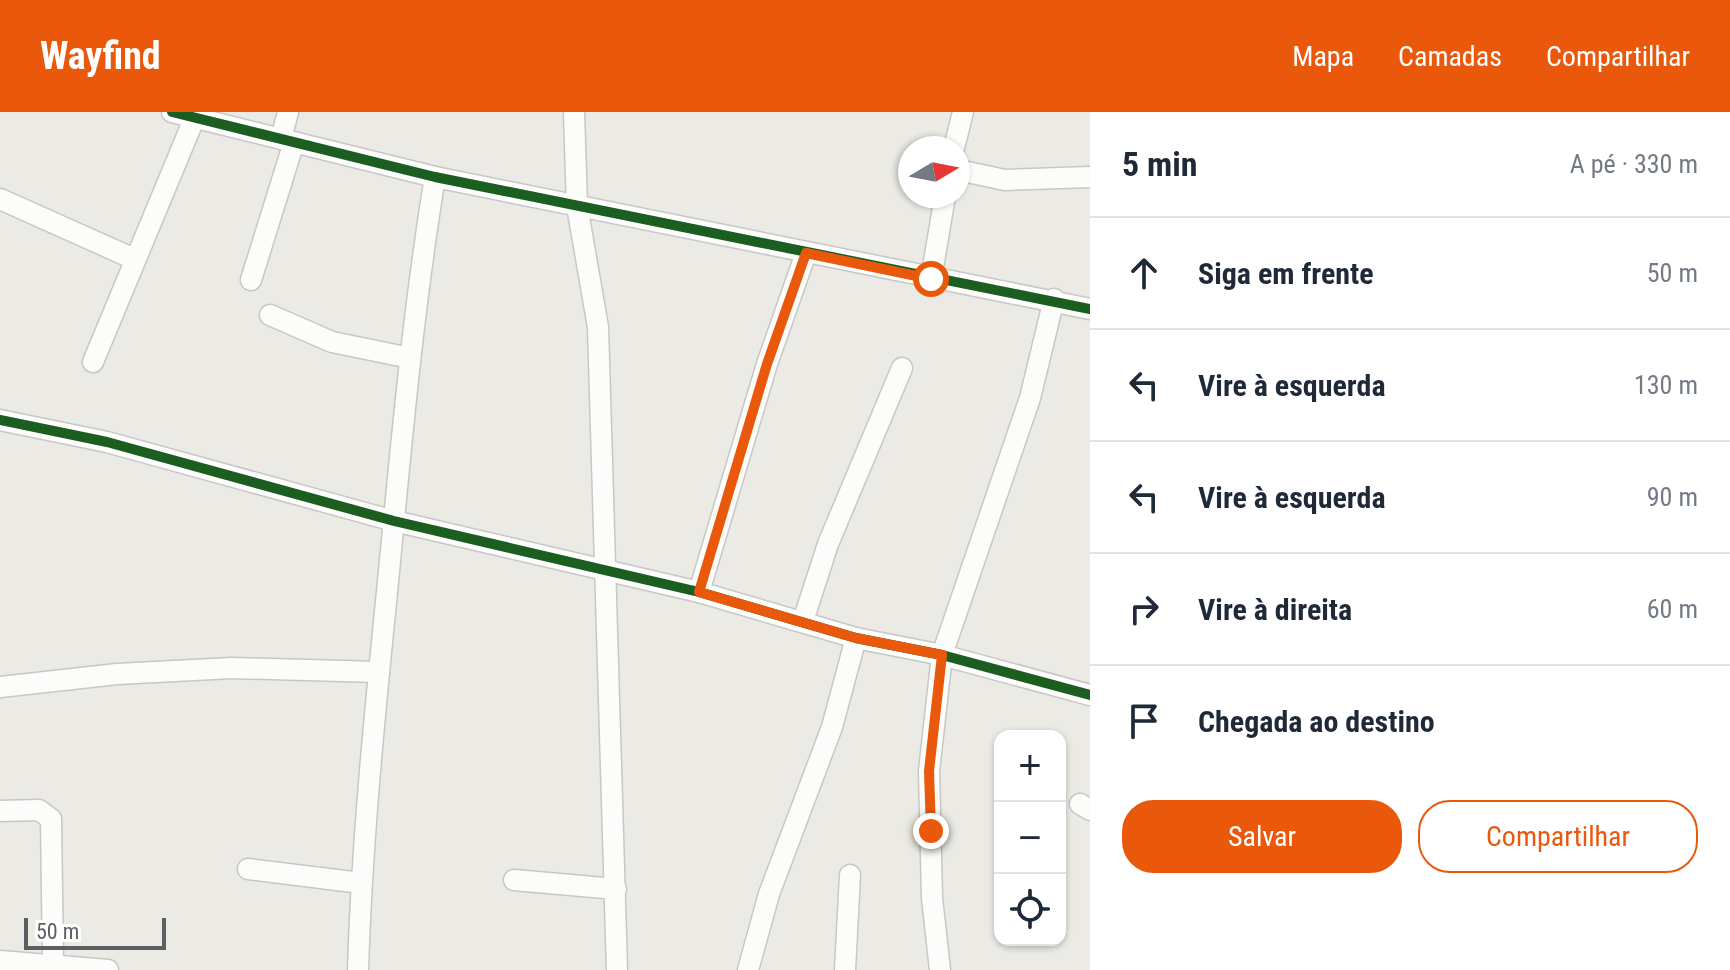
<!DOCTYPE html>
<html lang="pt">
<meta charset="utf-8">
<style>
:root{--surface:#fff;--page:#f2f2f3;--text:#1f2937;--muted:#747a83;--line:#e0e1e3;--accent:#ea580c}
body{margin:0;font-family:"Roboto Condensed",sans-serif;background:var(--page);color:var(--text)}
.controls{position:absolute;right:24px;bottom:24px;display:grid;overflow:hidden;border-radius:16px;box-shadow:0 2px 6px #0004}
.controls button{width:72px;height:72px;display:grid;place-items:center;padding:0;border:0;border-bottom:2px solid var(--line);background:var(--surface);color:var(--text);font:40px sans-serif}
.compass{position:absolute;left:898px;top:24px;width:72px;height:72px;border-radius:50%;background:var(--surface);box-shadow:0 2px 6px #0004;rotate:80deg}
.scale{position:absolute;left:24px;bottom:20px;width:142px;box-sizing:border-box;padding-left:8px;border:4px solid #5a5f64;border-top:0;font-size:22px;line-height:28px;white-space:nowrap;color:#5a5f64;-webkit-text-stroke:6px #fff;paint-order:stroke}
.stop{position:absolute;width:24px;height:24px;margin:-18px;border:6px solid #ea580c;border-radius:50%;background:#fff}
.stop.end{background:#ea580c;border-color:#fff;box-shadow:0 2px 8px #0008}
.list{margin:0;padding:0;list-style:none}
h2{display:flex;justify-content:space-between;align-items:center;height:104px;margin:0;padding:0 32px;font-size:34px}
h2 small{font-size:26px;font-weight:400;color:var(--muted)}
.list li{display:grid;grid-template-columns:52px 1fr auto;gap:24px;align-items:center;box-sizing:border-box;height:112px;padding:0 32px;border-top:2px solid var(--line)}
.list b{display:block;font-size:30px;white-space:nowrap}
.list em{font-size:26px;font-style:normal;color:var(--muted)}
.actions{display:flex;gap:16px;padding:24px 32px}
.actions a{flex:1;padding:18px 0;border:2px solid var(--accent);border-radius:32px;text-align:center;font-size:28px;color:var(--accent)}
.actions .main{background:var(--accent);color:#fff}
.icon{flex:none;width:44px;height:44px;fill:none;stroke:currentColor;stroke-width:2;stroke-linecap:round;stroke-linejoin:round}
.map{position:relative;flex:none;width:1090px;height:858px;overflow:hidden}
header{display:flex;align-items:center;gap:48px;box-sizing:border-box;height:112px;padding:0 40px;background:var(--accent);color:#fff}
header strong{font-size:38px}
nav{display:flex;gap:44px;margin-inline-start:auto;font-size:28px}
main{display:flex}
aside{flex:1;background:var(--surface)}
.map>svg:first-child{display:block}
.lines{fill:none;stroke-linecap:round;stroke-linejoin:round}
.minor-casing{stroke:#c7c7c6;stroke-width:23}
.minor{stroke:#fcfcfb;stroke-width:20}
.cycleway-casing{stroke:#fff;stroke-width:15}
.cycleway{stroke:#1b5e20;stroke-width:10}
.route{stroke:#ea580c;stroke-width:10}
</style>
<header>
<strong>Wayfind</strong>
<nav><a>Mapa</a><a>Camadas</a><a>Compartilhar</a></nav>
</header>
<main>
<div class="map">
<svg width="1090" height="858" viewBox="0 0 1090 858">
<rect width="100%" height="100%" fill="#ebeae4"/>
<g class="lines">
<g class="minor-casing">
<g id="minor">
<polyline points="172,0 435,65 1090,197"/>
<polyline points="574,0 577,94 598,215 617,858"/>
<polyline points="281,27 288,0"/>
<polyline points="954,36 963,0"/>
<polyline points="958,58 1005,68 1090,65"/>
<polyline points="0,87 134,147"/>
<polyline points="931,167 945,84"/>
<polyline points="251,168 294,30"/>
<polyline points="270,203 332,230 410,246"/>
<polyline points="93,250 197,0"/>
<polyline points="0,308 107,330 394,409 699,480 856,526 942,543 1090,583"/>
<polyline points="699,480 767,252 806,141"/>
<polyline points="803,509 828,432 902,256"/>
<polyline points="0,575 117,562 232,556 379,560"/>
<polyline points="1080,692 1090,698"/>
<polyline points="0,699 39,698 51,707 53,853"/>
<polyline points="248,757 361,771"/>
<polyline points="514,768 616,777"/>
<polyline points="0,849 108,858"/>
<path d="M358,858C362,728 375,599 388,470C401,334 413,199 435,65"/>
<polyline points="748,858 769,782 832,615 856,526"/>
<polyline points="845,858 850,763"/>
<polyline points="940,858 932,786 929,659 942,543 1030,286 1054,187"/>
</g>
</g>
<use href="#minor" class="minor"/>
<g class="cycleway-casing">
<g id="cycleway">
<polyline points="172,0 435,65 1090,197"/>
<polyline points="0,308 107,330 394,409 699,480 856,526 942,543 1090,583"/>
</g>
</g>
<use href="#cycleway" class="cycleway"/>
</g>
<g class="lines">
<polyline class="route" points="931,167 806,141 767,252 699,480 856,526 942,543 929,659 931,719"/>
</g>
</svg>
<div class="controls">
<button>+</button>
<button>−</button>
<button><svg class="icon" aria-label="locate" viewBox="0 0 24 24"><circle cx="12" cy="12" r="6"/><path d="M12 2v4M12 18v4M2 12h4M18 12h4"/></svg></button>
</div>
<svg class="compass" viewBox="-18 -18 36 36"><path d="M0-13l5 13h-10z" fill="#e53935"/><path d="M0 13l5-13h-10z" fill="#747a83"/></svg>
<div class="scale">50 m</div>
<div class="stop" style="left:931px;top:167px"></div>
<div class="stop end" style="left:931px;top:719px"></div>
</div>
<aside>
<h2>5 min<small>A pé · 330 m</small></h2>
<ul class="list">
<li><svg class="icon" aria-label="ahead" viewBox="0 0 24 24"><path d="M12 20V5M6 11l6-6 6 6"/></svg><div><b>Siga em frente</b></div><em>50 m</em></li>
<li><svg class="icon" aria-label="left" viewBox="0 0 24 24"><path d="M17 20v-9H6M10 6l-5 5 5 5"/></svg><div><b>Vire à esquerda</b></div><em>130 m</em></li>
<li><svg class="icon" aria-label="left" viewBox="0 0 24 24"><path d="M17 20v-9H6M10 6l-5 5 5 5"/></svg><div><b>Vire à esquerda</b></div><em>90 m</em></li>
<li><svg class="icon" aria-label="right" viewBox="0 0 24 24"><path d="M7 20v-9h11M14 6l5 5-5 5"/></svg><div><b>Vire à direita</b></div><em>60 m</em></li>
<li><svg class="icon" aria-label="arrive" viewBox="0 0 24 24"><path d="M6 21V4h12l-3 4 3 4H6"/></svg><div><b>Chegada ao destino</b></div></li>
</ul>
<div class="actions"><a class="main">Salvar</a><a>Compartilhar</a></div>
</aside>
</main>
